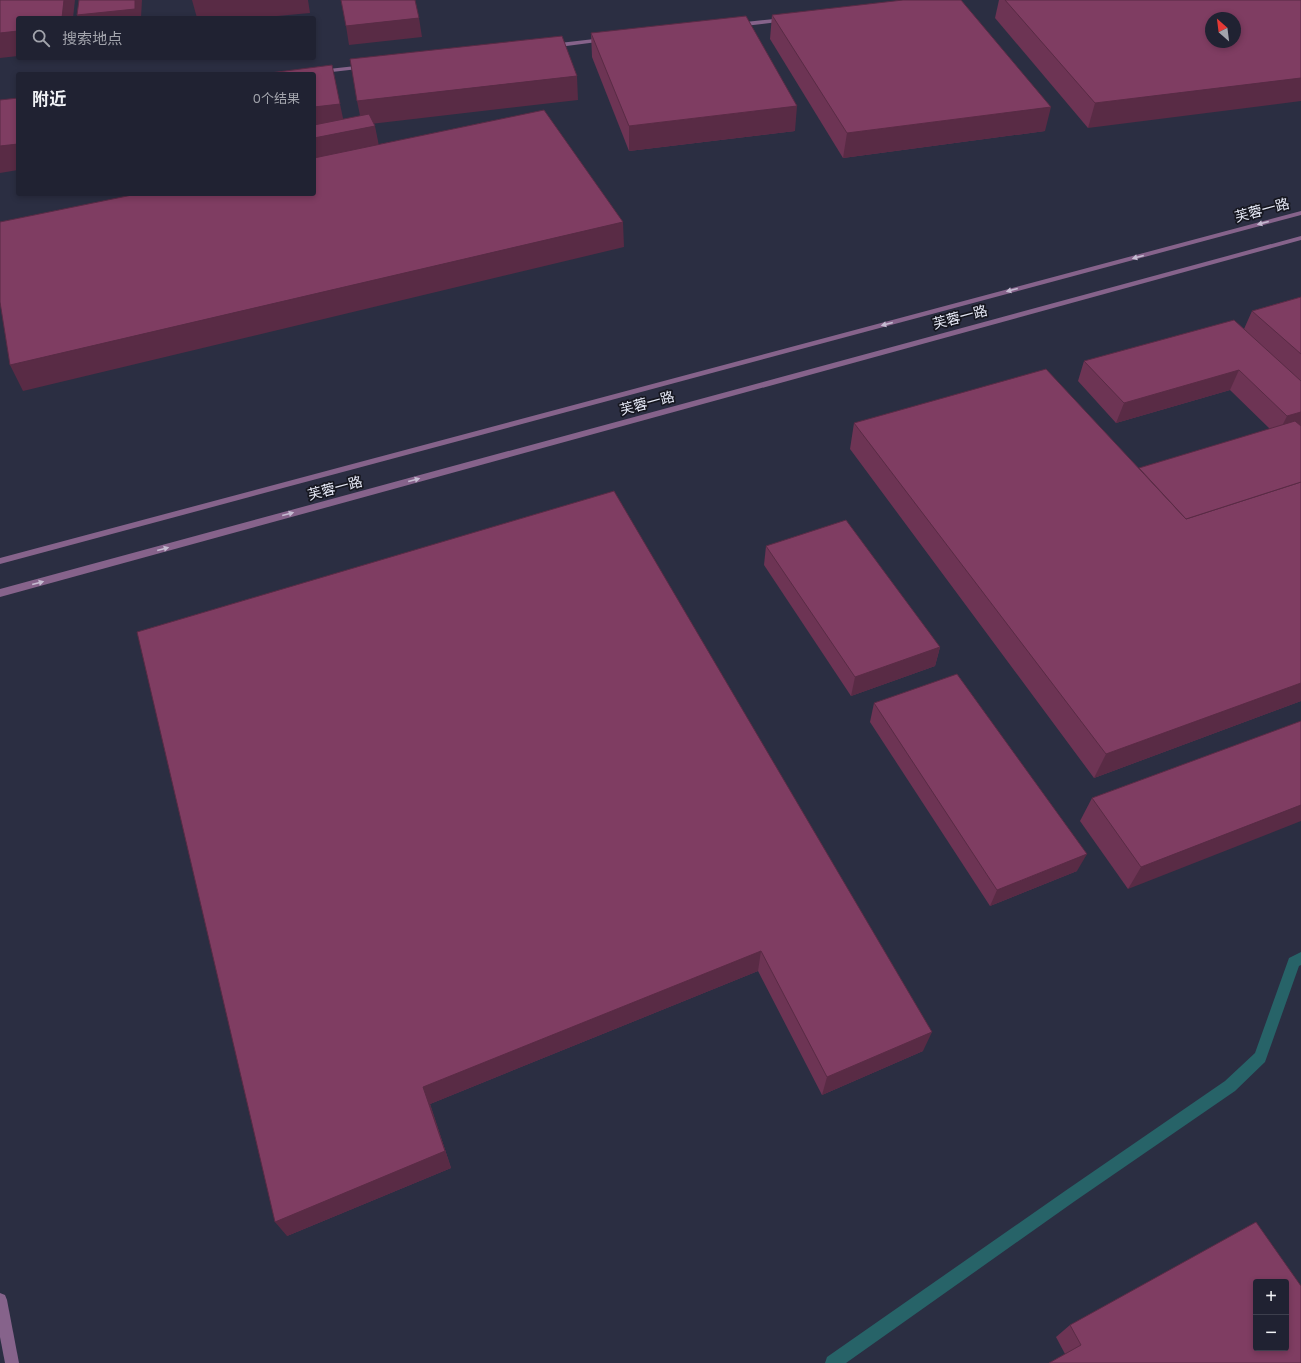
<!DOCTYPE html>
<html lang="zh">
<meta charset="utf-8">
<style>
:root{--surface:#202232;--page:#282a3a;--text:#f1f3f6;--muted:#a2a4ac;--line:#3d3f4d}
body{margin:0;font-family:Poppins,"Noto Sans SC",sans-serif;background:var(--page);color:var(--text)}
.controls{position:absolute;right:12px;bottom:12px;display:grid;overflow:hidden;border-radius:4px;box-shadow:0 2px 6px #0003}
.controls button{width:36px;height:36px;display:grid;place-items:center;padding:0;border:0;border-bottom:1px solid var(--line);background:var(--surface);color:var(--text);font:20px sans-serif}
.compass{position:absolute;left:1205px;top:12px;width:36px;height:36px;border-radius:50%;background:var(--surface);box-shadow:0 2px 6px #0003;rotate:332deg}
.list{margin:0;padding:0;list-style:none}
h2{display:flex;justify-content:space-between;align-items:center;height:52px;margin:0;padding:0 16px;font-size:17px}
h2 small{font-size:13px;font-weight:400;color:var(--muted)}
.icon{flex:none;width:22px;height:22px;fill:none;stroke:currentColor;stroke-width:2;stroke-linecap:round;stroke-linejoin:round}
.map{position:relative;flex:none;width:1301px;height:1363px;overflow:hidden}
.search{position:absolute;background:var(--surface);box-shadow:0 2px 6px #0003;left:16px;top:16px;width:300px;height:44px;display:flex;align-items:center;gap:10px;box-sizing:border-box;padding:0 14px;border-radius:4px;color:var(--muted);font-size:15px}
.panel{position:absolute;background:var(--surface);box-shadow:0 2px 6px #0003;left:16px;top:72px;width:300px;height:124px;border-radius:4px}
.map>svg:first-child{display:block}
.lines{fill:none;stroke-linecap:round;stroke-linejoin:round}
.stream{fill:#276368;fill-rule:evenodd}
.minor{fill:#86638b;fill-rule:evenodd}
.wall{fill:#6d3454}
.shaded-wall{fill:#592b45}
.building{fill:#7f3d62;stroke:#592b45;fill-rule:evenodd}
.oneway{fill:#c5bbd1}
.labels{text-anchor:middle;stroke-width:3.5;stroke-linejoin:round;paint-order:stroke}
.street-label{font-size:14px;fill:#e7eaf7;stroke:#161720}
</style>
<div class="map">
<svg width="1301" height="1363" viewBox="0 0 1301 1363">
<rect width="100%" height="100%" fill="#2b2e42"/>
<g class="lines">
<polygon class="stream" points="1301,952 1301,965 1299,966 1265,1062 1235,1091 1075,1201 846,1363 825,1363 827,1357 1065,1191 1225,1081 1255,1053 1289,958"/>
<g class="minor">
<polygon points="784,18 787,20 786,21 736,27 733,25 736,23"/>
<polygon points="603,38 606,40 605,41 551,48 548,46 551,44"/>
<polygon points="365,65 367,66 367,68 314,74 298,74 301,72"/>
<polygon points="1301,211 1301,215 0,564 0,558"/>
<polygon points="1301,236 1301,240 0,597 0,589"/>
<polygon points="0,1293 5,1295 7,1300 19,1363 5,1363 0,1337"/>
</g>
</g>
<g class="wall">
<polygon points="999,0 1301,0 1088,128 995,18"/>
<polygon points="772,15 1045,131 843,158 770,39"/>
<polygon points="591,33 795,131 629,151 592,57"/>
<polygon points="1301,297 1301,701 1094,778 850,449 854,423 1139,468 1270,429 1230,390 1116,423 1078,381 1084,361 1244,329 1252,311"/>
<polygon points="614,491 923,1051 822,1095 758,971 430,1104 451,1168 287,1236"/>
<polygon points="766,546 940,647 935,666 851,696 764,565"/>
<polygon points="874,703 1077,871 990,906 870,722"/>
<polygon points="1301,721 1128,889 1080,821 1092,798"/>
<polygon points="1301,1286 1065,1354 1056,1337 1070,1325"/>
</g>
<g class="shaded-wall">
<polygon points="64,0 75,0 73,18 62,18"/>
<polygon points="135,0 142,0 141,18 78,18 77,15"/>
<polygon points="192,0 308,0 310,13 256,18 197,18"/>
<polygon points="419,18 422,37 349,45 346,26"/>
<polygon points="18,31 18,56 0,58 0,33"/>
<polygon points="577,76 578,100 362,125 357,101"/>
<polygon points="1301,78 1301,101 1088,128 1095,103"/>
<polygon points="340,104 344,123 314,127 314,107"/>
<polygon points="797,106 795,131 629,151 629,126"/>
<polygon points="1051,107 1045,131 843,158 847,133"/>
<polygon points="375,126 380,151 314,164 314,138"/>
<polygon points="18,144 18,170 0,173 0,146"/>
<polygon points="623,222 624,247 23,391 10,365"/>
<polygon points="1239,370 1230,390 1116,423 1124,403"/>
<polygon points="1301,412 1301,429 1277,436 1287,416"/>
<polygon points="940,647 935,666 851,696 855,677"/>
<polygon points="1301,683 1301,701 1094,778 1106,754"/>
<polygon points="1301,805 1301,821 1128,889 1141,867"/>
<polygon points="1087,854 1077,871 990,906 997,890"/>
<polygon points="761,951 758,971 430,1104 451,1168 287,1236 275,1222 423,1087"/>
<polygon points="932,1032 923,1051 822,1095 827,1077"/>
</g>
<g class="building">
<polygon points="0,0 64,0 62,18 18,18 18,31 0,33"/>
<polygon points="79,0 135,0 135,9 77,15"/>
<polygon points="341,0 415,0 419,18 346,26"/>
<polygon points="903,0 961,0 1051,107 847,133 772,15"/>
<path d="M1005,0H1301V78L1095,103ZM1211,18H1235V42H1211Z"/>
<polygon points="746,16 797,106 629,126 591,33"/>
<polygon points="562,36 577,76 357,101 350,59"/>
<polygon points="332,65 340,104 314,107 314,74 262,74"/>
<polygon points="18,98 18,144 0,146 0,100"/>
<polygon points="544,110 623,222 10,365 0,302 0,222 137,194 314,194 314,158"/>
<polygon points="369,114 375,126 314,138 314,125"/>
<polygon points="1301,297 1301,354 1252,311"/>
<polygon points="1234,320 1301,381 1301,412 1287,416 1239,370 1124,403 1084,361"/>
<polygon points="1046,369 1186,519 1301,482 1301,683 1106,754 854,423"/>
<polygon points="1295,421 1301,426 1301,482 1186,519 1139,468"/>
<polygon points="614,491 932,1032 827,1077 761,951 423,1087 445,1151 275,1222 137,632"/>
<polygon points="846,520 940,647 855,677 766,546"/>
<polygon points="957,674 1087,854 997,890 874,703"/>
<polygon points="1301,721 1301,805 1141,867 1092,798"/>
<path d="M1256,1222L1301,1286V1363H1049L1081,1345L1070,1325ZM1256,1282H1286V1348H1256Z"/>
</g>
<defs><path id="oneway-solid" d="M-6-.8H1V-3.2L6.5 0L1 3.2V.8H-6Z"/></defs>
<g class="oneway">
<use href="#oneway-solid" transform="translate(1263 223) rotate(165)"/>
<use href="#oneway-solid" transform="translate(1138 257) rotate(165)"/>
<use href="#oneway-solid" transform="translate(1012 290) rotate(165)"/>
<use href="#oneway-solid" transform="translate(887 324) rotate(165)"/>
<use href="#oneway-solid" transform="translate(414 480) rotate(-15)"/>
<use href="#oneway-solid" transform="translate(288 514) rotate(-15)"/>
<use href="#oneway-solid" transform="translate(163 549) rotate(-15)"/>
<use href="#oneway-solid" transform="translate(38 583) rotate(-15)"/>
</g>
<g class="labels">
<g class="street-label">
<text transform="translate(1262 210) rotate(-15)" y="5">芙蓉一路</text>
<text transform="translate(960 317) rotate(-15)" y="5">芙蓉一路</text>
<text transform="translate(647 403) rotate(-15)" y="5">芙蓉一路</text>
<text transform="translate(335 488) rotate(-15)" y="5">芙蓉一路</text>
</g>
</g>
</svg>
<div class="controls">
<button>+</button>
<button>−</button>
</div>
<svg class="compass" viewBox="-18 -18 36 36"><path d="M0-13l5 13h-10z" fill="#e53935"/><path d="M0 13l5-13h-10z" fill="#a2a4ac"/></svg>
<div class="search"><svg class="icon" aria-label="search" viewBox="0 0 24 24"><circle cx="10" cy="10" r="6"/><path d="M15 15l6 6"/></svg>搜索地点</div>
<section class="panel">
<h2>附近<small>0个结果</small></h2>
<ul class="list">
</ul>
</section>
</div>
